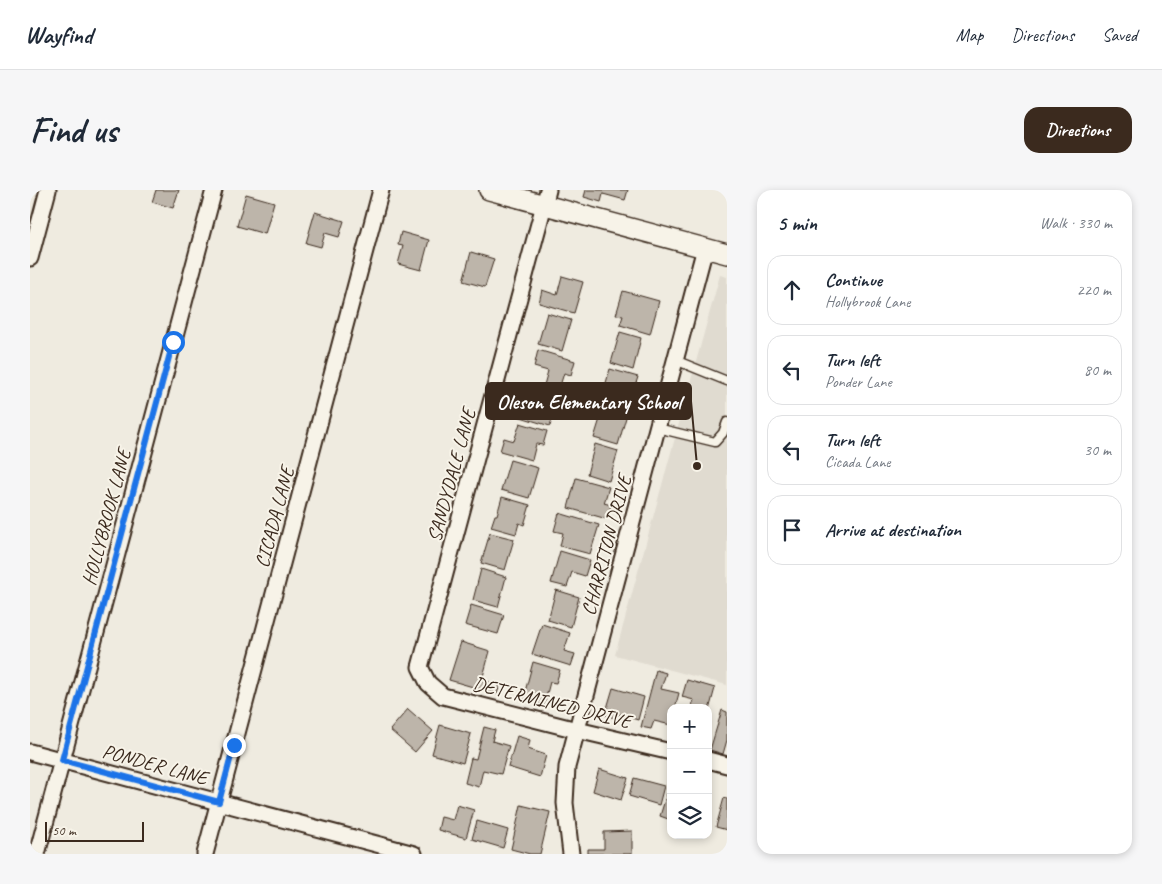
<!DOCTYPE html>
<meta charset="utf-8">
<style>
:root{--surface:#fff;--page:#f6f6f7;--text:#1f2937;--muted:#747a83;--line:#e0e1e3;--accent:#3b2a1e}
body{margin:0;font-family:Caveat,sans-serif;background:var(--page);color:var(--text)}
.controls{position:absolute;right:15px;bottom:15px;display:grid;overflow:hidden;border-radius:10px;box-shadow:0 2px 8px #0003}
.controls button{width:45px;height:45px;display:grid;place-items:center;padding:0;border:0;border-bottom:1px solid var(--line);background:var(--surface);color:var(--text);font:25px sans-serif}
.scale{position:absolute;left:15px;bottom:12px;width:99px;box-sizing:border-box;padding-left:5px;border:2px solid #3b2a1e;border-top:0;font-size:14px;line-height:18px;white-space:nowrap;color:#3b2a1e;-webkit-text-stroke:4px #f7f3e8;paint-order:stroke}
.stop{position:absolute;width:15px;height:15px;margin:-11px;border:4px solid #1a73e8;border-radius:50%;background:#fff}
.stop.end{background:#1a73e8;border-color:#fff;box-shadow:0 1px 5px #0008}
.list{margin:0;padding:0;list-style:none}
h2{display:flex;justify-content:space-between;align-items:center;height:65px;margin:0;padding:0 20px;font-size:21px}
h2 small{font-size:16px;font-weight:400;color:var(--muted)}
.list li{display:grid;grid-template-columns:32px 1fr auto;gap:15px;align-items:center;box-sizing:border-box;height:70px;margin:0 10px 10px;padding:0 10px;border:1px solid var(--line);border-radius:15px}
.list b{display:block;font-size:19px;white-space:nowrap}
.list p{margin:0;font-size:16px;white-space:nowrap;color:var(--muted)}
.list em{font-size:16px;font-style:normal;color:var(--muted)}
.icon{flex:none;width:28px;height:28px;fill:none;stroke:currentColor;stroke-width:2;stroke-linecap:round;stroke-linejoin:round}
.map{position:relative;flex:none;width:697px;height:664px;overflow:hidden;border-radius:15px}
header{display:flex;align-items:center;gap:30px;box-sizing:border-box;height:70px;padding:0 25px;background:var(--surface);border-bottom:1px solid var(--line)}
header strong{font-size:24px}
nav{display:flex;gap:28px;margin-inline-start:auto;font-size:18px}
.intro{display:flex;align-items:center;justify-content:space-between;box-sizing:border-box;height:120px;padding:0 30px}
h1{margin:0;font-size:35px}
.button{padding:12px 22px;border-radius:15px;background:var(--accent);color:#fff;font-size:18px;font-weight:700}
main{display:flex;gap:30px;padding:0 30px}
aside{flex:1;background:var(--surface);border-radius:15px;box-shadow:0 2px 8px #0003}
.map>svg:first-child{display:block}
.built{fill:#e0dbd0}
.building{fill:#bdb5aa;stroke:#3b2a1e}
.lines{fill:none;stroke-linecap:round;stroke-linejoin:round}
.service-casing{stroke:#3b2a1e;stroke-width:11}
.minor-casing{stroke:#3b2a1e;stroke-width:19}
.tertiary-casing{stroke:#3b2a1e;stroke-width:22}
.service{stroke:#f7f3e8;stroke-width:8}
.minor{stroke:#f7f3e8;stroke-width:15}
.tertiary{stroke:#f7f3e8;stroke-width:19}
.route{stroke:#1a73e8;stroke-width:6}
.labels{text-anchor:middle;stroke-width:4;stroke-linejoin:round;paint-order:stroke}
.street-label{font-size:20px;fill:#3b2a1e;stroke:#f7f3e8}
.leader{fill:none;stroke:#3b2a1e;stroke-width:2}
.callout-dot{fill:#3b2a1e;stroke:#f7f3e8;stroke-width:2}
.callout{fill:#3b2a1e;stroke:#3b2a1e;stroke-width:2}
.callout-label{font-size:21px;text-anchor:middle;font-weight:bold;fill:#fff}
</style>
<header>
<strong>Wayfind</strong>
<nav><a>Map</a><a>Directions</a><a>Saved</a></nav>
</header>
<div class="intro"><h1>Find us</h1><a class="button">Directions</a></div>
<main>
<div class="map">
<svg width="697" height="664" viewBox="0 0 697 664">
<rect width="100%" height="100%" fill="#efebe0"/>
<filter id="ink" filterUnits="userSpaceOnUse"><feTurbulence type="fractalNoise" baseFrequency=".02" numOctaves="2"/><feDisplacementMap in="SourceGraphic" scale="10" xChannelSelector="R" yChannelSelector="G"/><feConvolveMatrix kernelMatrix="1 2 1 2 8 2 1 2 1" color-interpolation-filters="sRGB"/></filter>
<g filter="url(#ink)">
<polygon class="built" points="690,85 697,87 697,495 585,465"/>
<g class="building">
<polygon points="126,0 149,0 143,18 122,12"/>
<polygon points="556,0 598,0 595,10 573,4 571,12 554,7"/>
<polygon points="216,4 244,12 235,44 207,36"/>
<polygon points="285,22 314,31 309,47 295,43 291,57 276,53"/>
<polygon points="371,42 399,50 391,80 368,74 373,56 368,55"/>
<polygon points="441,62 464,69 455,97 433,91"/>
<polygon points="532,86 553,92 544,123 509,113 512,100 527,105"/>
<polygon points="593,101 629,111 620,144 590,135 593,126 586,125"/>
<polygon points="517,123 541,130 532,161 508,154"/>
<polygon points="590,142 611,148 603,180 581,173"/>
<polygon points="508,160 545,171 541,185 534,183 529,199 514,195 518,181 504,177"/>
<polygon points="580,179 608,187 602,205 614,208 610,221 571,210"/>
<polygon points="500,198 529,206 520,236 484,225 488,212 496,214"/>
<polygon points="574,216 597,224 588,255 564,248"/>
<polygon points="490,233 517,241 513,255 506,254 502,270 470,261 474,248 484,251"/>
<polygon points="565,254 588,261 579,291 557,284"/>
<polygon points="480,270 508,278 499,308 471,300"/>
<polygon points="546,288 579,297 574,313 581,315 577,329 538,318"/>
<polygon points="472,307 500,315 494,335 489,333 486,344 461,337 465,325 467,325"/>
<polygon points="529,323 569,335 560,364 530,356 533,343 524,341"/>
<polygon points="460,343 484,349 475,380 451,373"/>
<polygon points="530,361 560,370 555,386 542,382 537,397 521,393"/>
<polygon points="451,379 476,387 468,417 443,410"/>
<polygon points="526,400 549,407 541,437 518,430"/>
<polygon points="441,415 474,425 468,444 435,435"/>
<polygon points="512,434 540,443 534,461 545,464 541,476 502,464"/>
<polygon points="431,452 460,461 452,490 470,495 467,504 419,490"/>
<polygon points="503,472 530,480 526,493 520,492 514,515 493,509"/>
<polygon points="626,480 636,483 631,499 649,503 645,518 641,518 641,535 624,531 621,539 611,537"/>
<polygon points="657,490 685,498 678,524 678,518 661,518 664,510 652,507"/>
<polygon points="583,498 614,507 608,530 589,524 588,529 575,525"/>
<polygon points="378,519 403,541 385,562 360,540"/>
<polygon points="692,520 697,522 697,550 693,564 680,560"/>
<polygon points="410,535 441,544 433,573 402,564"/>
<polygon points="454,537 465,540 462,551 479,556 471,584 453,580 449,597 435,593 441,568 446,569"/>
<polygon points="487,546 500,550 498,559 516,565 510,587 478,577"/>
<polygon points="569,579 598,588 591,610 563,601"/>
<polygon points="604,588 634,596 629,615 599,606"/>
<polygon points="639,597 641,597 641,630 630,626"/>
<polygon points="694,608 697,609 697,640 686,637"/>
<polygon points="427,615 444,620 436,648 408,640 411,627 423,630"/>
<polygon points="491,615 520,622 510,664 500,664 481,659"/>
<polygon points="447,631 478,640 473,658 442,649"/>
<polygon points="602,641 602,664 558,664 558,659 574,659 574,642"/>
</g>
<g class="lines">
<g class="service-casing">
<g id="service">
<polyline points="645,170 697,191"/>
<polyline points="627,238 685,252 693,243 697,232"/>
</g>
</g>
<g class="minor-casing">
<g id="minor">
<polyline points="518,0 390,477 398,493 413,506 547,540 641,562"/>
<polyline points="0,68 18,0"/>
<polyline points="0,562 384,664"/>
<polyline points="678,570 697,575"/>
<polyline points="7,664 184,0"/>
<polyline points="175,664 351,0"/>
<polyline points="541,664 535,613 537,577 675,58"/>
</g>
</g>
<g class="tertiary-casing">
<polyline id="tertiary" points="459,0 697,64"/>
</g>
<use href="#service" class="service"/>
<use href="#minor" class="minor"/>
<use href="#tertiary" class="tertiary"/>
</g>
</g>
<g class="lines" filter="url(#ink)">
<polyline class="route" points="143,152 32,570 189,612 204,555"/>
</g>
<g class="labels">
<g class="street-label">
<text transform="translate(421 285) rotate(-75)" y="7">SANDYDALE LANE</text>
<text transform="translate(76 327) rotate(-75)" y="7">HOLLYBROOK LANE</text>
<text transform="translate(244 327) rotate(-75)" y="7">CICADA LANE</text>
<text transform="translate(576 355) rotate(-75)" y="7">CHARRITON DRIVE</text>
<text transform="translate(522 512) rotate(14)" y="7">DETERMINED DRIVE</text>
<text transform="translate(125 574) rotate(15)" y="7">PONDER LANE</text>
</g>
</g>
<path class="leader" d="M667 276L661 211"/>
<circle class="callout-dot" cx="667" cy="276" r="5"/>
<rect class="callout" x="456" y="193" width="205" height="36" rx="5"/>
<g class="callout-label">
<text x="559" y="219">Oleson Elementary School</text>
</g>
</svg>
<div class="controls">
<button>+</button>
<button>−</button>
<button><svg class="icon" aria-label="layers" viewBox="0 0 24 24"><path d="M12 4l9 5-9 5-9-5zM3 14l9 5 9-5"/></svg></button>
</div>
<div class="scale">50 m</div>
<div class="stop" style="left:143px;top:152px"></div>
<div class="stop end" style="left:204px;top:555px"></div>
</div>
<aside>
<h2>5 min<small>Walk · 330 m</small></h2>
<ul class="list">
<li><svg class="icon" aria-label="ahead" viewBox="0 0 24 24"><path d="M12 20V5M6 11l6-6 6 6"/></svg><div><b>Continue</b><p>Hollybrook Lane</p></div><em>220 m</em></li>
<li><svg class="icon" aria-label="left" viewBox="0 0 24 24"><path d="M17 20v-9H6M10 6l-5 5 5 5"/></svg><div><b>Turn left</b><p>Ponder Lane</p></div><em>80 m</em></li>
<li><svg class="icon" aria-label="left" viewBox="0 0 24 24"><path d="M17 20v-9H6M10 6l-5 5 5 5"/></svg><div><b>Turn left</b><p>Cicada Lane</p></div><em>30 m</em></li>
<li><svg class="icon" aria-label="arrive" viewBox="0 0 24 24"><path d="M6 21V4h12l-3 4 3 4H6"/></svg><div><b>Arrive at destination</b></div></li>
</ul>
</aside>
</main>
